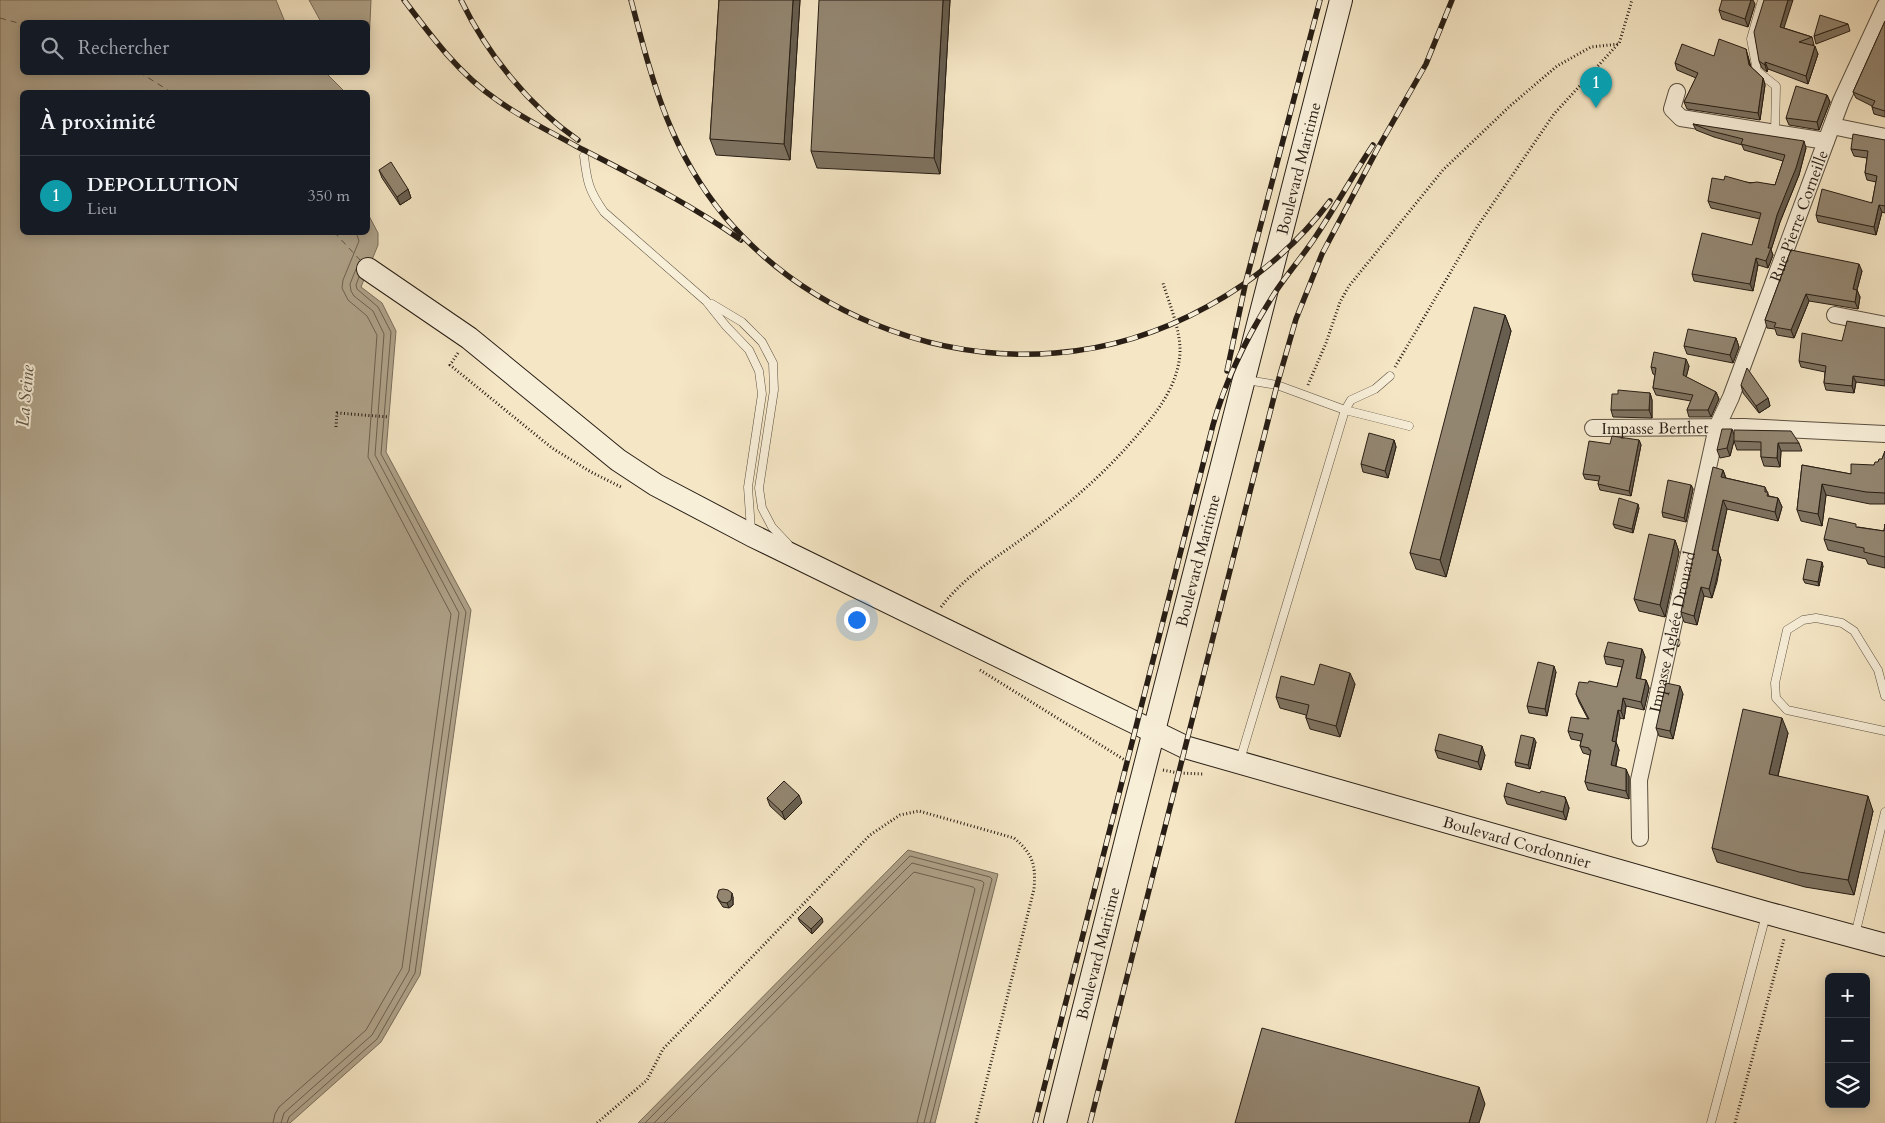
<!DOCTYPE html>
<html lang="fr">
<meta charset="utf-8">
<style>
:root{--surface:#171b24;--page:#20242c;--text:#f1f3f6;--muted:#9ea1a6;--line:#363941;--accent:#7c3aed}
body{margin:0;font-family:Cardo,serif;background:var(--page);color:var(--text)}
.controls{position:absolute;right:15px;bottom:15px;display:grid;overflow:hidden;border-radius:8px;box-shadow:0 2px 12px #0003}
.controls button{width:45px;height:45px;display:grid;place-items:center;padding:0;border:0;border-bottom:1px solid var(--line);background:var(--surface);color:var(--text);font:25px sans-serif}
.you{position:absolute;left:856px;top:619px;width:18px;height:18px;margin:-12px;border:4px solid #fff;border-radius:50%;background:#1a73e8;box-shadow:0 0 0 8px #1a73e833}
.badge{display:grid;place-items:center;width:32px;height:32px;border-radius:50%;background:var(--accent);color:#fff;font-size:16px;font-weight:700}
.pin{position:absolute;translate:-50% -41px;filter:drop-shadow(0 1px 2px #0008)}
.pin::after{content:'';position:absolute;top:26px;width:18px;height:15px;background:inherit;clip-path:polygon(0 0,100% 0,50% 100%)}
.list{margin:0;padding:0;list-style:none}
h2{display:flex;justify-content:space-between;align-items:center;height:65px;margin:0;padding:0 20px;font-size:21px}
h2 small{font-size:16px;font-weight:400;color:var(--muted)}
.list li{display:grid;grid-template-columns:32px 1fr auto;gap:15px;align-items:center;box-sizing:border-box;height:80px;padding:0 20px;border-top:1px solid var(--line)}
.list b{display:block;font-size:19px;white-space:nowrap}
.list p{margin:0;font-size:16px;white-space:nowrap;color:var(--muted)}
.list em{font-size:16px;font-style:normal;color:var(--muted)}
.icon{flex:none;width:28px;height:28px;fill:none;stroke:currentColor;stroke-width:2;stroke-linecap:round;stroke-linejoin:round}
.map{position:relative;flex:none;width:1885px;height:1123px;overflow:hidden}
.search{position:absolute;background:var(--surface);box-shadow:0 2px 12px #0003;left:20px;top:20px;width:350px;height:55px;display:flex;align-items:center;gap:12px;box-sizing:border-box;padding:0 18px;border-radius:8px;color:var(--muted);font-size:19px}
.panel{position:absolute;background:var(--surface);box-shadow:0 2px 12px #0003;left:20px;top:90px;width:350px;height:145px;border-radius:8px}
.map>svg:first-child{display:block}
.water{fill:#afa289;stroke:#796d5b}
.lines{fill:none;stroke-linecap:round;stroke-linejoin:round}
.shore{stroke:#6c604f;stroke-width:1}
.ferry{stroke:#5e5343;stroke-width:1;stroke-dasharray:6 5;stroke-linecap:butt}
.lane-casing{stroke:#5b5041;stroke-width:9}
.street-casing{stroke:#5b5041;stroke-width:18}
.secondary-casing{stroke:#281e15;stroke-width:24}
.path{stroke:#281e15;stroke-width:3;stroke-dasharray:1 2.5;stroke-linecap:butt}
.lane{stroke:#f8efd9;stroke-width:8}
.street{stroke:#f8efd9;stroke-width:16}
.secondary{stroke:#f8efd9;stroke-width:22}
.rail-casing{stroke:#281e15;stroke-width:5.5}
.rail{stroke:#f8efd9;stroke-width:4;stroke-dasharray:11;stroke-linecap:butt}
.wall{fill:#7e7361;stroke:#281e15}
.shaded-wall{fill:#675e4f;stroke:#281e15}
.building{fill:#938671;stroke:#281e15}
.labels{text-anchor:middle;stroke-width:4;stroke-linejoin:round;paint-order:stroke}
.street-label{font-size:16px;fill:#281e15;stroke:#f8efd9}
.water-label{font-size:18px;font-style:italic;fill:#5e5343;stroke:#f8efd9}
</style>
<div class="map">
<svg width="1885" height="1123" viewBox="0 0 1885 1123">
<rect width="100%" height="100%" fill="#f5e6c5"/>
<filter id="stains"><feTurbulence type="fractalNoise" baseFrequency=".004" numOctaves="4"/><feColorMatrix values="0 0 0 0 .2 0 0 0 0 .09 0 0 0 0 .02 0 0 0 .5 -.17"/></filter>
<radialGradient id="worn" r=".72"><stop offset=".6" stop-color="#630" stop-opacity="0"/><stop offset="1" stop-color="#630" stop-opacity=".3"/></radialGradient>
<g class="water">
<polygon points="0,0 276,0 285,22 22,22 22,72 326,73 345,92 22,92 22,232 368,232 368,214 378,233 378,245 361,287 382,303 396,331 386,452 471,610 420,975 381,1042 290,1123 0,1123"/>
<polygon points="309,0 371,0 368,65 368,22 321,22"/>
<polygon points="908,850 998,874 935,1123 638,1123"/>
</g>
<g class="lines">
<g class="shore">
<polyline points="273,1123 275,1114 279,1107 366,1030 402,968 451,614 368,457 377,335 367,316 348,300 342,288 343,280 359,241 356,232"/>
<polyline points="281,1123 284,1113 372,1035 409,971 459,613 375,455 384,334 373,311 354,296 351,291 350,284 356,269"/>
<polyline points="287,1123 289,1117 377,1039 415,973 466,612 381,454 391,332 378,307 357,289 356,285 359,277"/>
<polyline points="645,1123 910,856 990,877 992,879 930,1123"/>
<polyline points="654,1123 912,863 982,881 984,883 924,1123"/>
<polyline points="664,1123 914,872 973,887 975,889 917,1123"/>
</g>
<g class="ferry">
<polyline points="0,18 22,24"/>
<polyline points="139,72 171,92"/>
<polyline points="334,232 361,261"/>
</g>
<g class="lane-casing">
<g id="lane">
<polyline points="1762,0 1751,39 1757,71 1776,86 1775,133"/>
<path d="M584,156C587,182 589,191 604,212L706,301L726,326L749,350L759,371L762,394L748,487L751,530"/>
<polyline points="712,304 742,322 762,342 773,363 774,390 759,488 762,508 772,527 788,544"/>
<polyline points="1247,380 1277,385 1345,410 1409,426"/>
<polyline points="1885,696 1878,670 1854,631 1842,623 1816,618 1803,620 1787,630 1775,683 1776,698 1787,710 1885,731"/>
<polyline points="1240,760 1345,410 1351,400 1375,389 1390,376"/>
<polyline points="1855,935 1885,812"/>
<polyline points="1711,1123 1766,915"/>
</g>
</g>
<g class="street-casing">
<g id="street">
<polyline points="1677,92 1672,109 1681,118 1826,141"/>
<polyline points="1832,126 1885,137"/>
<polyline points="1835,315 1885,325"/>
<path id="s1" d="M1593,428L1744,427L1885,434"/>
<path id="s2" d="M1640,838L1639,780L1717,427L1731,397L1841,101L1885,6"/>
</g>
</g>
<g class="secondary-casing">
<g id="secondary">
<path id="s3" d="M368,269L469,338L618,460L656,485L751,535L1185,747L1767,913L1885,945"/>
<path id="s4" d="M1055,1123C1148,748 1246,374 1341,0"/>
</g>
</g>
<g class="path">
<polyline points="458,353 450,365 552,448 591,472 621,487"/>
<polyline points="1395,367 1477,227 1554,114 1618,44"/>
<polyline points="1308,385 1326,343 1340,302 1349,286 1443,170 1510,106 1557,66 1591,47 1619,44 1632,0"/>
<polyline points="336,427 337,413 389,417"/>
<path d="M941,607C967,573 1000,556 1034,530C1073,501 1108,470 1140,432C1159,410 1178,384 1180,353C1181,331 1169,303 1163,283"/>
<polyline points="980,670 1128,762"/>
<polyline points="1163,770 1178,773 1204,774"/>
<path d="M597,1123L647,1080L663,1049L870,835L900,815L919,811L1014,838C1033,854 1036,865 1034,889L976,1123"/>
<polyline points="1735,1123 1784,939"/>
</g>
<use href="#lane" class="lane"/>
<use href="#street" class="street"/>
<use href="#secondary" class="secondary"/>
<g class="rail-casing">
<g id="rail">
<path d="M404,0C431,36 459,74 497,100C522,118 549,131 576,146C632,175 689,203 741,240"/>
<path d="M461,0C487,54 529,106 578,140"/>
<path d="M631,0C653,83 669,149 725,217C805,311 933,363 1055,353C1162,345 1266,286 1330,201"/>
<polyline points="1227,371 1246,281 1320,0"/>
<path d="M1035,1123L1213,425C1226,378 1248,335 1274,294C1287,274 1303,256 1316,236C1336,206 1353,175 1373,145"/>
<polyline points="1090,1123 1277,385 1296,319 1322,254 1378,148 1426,64 1452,0"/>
</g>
</g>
<use href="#rail" class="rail"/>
</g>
<g class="wall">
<polygon points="719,0 800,0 790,160 716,155 710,139"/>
<polygon points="950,0 940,174 817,168 811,151"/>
<polygon points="1755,4 1748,27 1722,19 1719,10"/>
<polygon points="1885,21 1885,117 1874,114 1872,107 1872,106 1856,98 1853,92"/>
<polygon points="1848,24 1850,31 1816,44 1814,36"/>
<polygon points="1784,28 1812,37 1814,45 1812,45 1818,54 1808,84 1768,69 1767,72 1762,68 1759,61"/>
<polygon points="1714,56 1748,56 1751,67 1763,78 1765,85 1760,120 1687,109 1684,102 1696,78 1677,70 1675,63"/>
<polygon points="1827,95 1830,102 1819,130 1789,125 1786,118"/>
<polygon points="1693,124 1806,148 1799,175 1780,222 1771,250 1773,255 1768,268 1758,265 1753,291 1694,281 1692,274 1752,245 1760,219 1711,208 1708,201 1724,180 1775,185 1783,161 1744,150 1742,145 1714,137 1696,130"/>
<polygon points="1885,140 1885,213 1882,212 1876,235 1818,222 1816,215 1872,203 1876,182 1867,180 1865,173 1867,158 1854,156 1851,149"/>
<polygon points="379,170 408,189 411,198 400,205 382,178"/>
<polygon points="1791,250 1862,271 1857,290 1860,297 1858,309 1809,301 1794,338 1777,335 1775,329 1767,328 1765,320"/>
<polygon points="1505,315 1511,331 1446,577 1416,569 1410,553"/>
<polygon points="1885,328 1885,386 1856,382 1854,393 1826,390 1824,383 1825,372 1801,367 1799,361 1842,341"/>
<polygon points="1736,338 1739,347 1733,363 1687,354 1684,346"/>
<polygon points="1689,366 1686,377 1716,392 1719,399 1711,417 1689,417 1687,410 1691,401 1656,395 1653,388 1655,375 1653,374 1651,367"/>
<polygon points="1741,385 1768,398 1770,406 1759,413 1743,393"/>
<polygon points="1650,393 1652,400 1652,418 1613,417 1611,410 1618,394"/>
<polygon points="1734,434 1799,443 1802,451 1781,451 1780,467 1764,466 1761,457 1761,450 1737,450 1734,441 1730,456 1720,458 1717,450"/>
<polygon points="1394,440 1396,447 1388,478 1363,472 1361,464"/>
<polygon points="1639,440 1641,445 1631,496 1600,490 1598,484 1599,481 1585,479 1583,474 1610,444"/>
<polygon points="1885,451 1885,504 1870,504 1826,495 1822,526 1801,521 1797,510 1802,465 1851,474 1874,465 1882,459"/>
<polygon points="1723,470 1726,478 1765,487 1769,496 1778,498 1782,507 1778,521 1727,509 1718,551 1721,560 1717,582 1712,598 1704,596 1697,625 1684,622 1681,612"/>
<polygon points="1691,485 1693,489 1686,522 1663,517 1662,512"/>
<polygon points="1639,508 1633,533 1615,528 1613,524"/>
<polygon points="1885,524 1885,568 1868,564 1866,559 1828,550 1824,539 1858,527 1884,531"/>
<polygon points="1675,540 1679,552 1665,617 1639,611 1634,599"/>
<polygon points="1823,566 1819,586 1805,583 1803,579"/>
<polygon points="1642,649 1645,657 1640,679 1646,680 1649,688 1644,710 1626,706 1624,719 1620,718 1616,742 1619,750 1616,766 1629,776 1629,799 1588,790 1585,782 1590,755 1583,753 1580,746 1581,741 1571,739 1568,731 1588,719 1579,702 1576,694 1617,687 1622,667 1606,664 1604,656"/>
<polygon points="1556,672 1547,716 1529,713 1527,706"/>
<polygon points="1355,684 1340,737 1310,729 1306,718 1306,715 1280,708 1276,697"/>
<polygon points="1683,694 1673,739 1659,736 1656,728"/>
<polygon points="1788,733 1778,776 1873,811 1854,895 1805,887 1717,862 1712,848"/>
<polygon points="1536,742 1530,769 1516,766 1515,762"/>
<polygon points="1435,750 1485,755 1481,770 1438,758"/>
<polygon points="1540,793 1565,797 1569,808 1566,820 1507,804 1504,796"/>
<polygon points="767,798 802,803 785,820 770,806"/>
<polygon points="717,897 733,897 733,905 729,908 723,907 719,901"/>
<polygon points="798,918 823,922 812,934 800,922"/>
</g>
<g class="shaded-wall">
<polygon points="793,0 800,0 790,160 784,144"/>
<polygon points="943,0 950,0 940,174 934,158"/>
<polygon points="1751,0 1753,0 1755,4 1748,27 1745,19"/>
<polygon points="1788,0 1793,0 1782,34 1780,27"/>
<polygon points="1815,46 1818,54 1808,84 1806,76"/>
<polygon points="1746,49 1748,56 1752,73 1749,65"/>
<polygon points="1765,62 1768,69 1767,72 1765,65"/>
<polygon points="1763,78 1765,85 1760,120 1758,113"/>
<polygon points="1827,95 1830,102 1819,130 1817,122"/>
<polygon points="1804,141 1806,148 1799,175 1780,222 1771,250 1773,255 1768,268 1766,261 1768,248 1777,215"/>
<polygon points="408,189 411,198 400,205 397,197"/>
<polygon points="1879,205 1882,212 1876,235 1874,227"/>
<polygon points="1756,258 1758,265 1753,291 1750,284"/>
<polygon points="1859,264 1862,271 1855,297 1853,289"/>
<polygon points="1857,290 1860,297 1858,309 1855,302"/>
<polygon points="1806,294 1809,301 1794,338 1791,330"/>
<polygon points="1505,315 1511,331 1446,577 1440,560"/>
<polygon points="1736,338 1739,347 1733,363 1730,355"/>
<polygon points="1686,359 1689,366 1685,382 1683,375"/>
<polygon points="1853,376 1856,382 1854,393 1852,386"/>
<polygon points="1716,392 1719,399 1711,417 1708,410"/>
<polygon points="1650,393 1652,400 1652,418 1649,410"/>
<polygon points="1768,398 1770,406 1759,413 1756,406"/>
<polygon points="1732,429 1735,437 1730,456 1727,448"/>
<polygon points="1394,440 1396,447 1388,478 1385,471"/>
<polygon points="1639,440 1641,445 1631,496 1629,491"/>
<polygon points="1778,443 1781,451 1780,467 1777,458"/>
<polygon points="1723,470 1726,479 1721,477"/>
<polygon points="1822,484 1826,495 1822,526 1818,514"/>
<polygon points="1691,485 1693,489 1686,522 1684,518"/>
<polygon points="1778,498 1782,507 1778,521 1775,512"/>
<polygon points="1723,500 1727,509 1716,559 1712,550"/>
<polygon points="1638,504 1639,508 1633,533 1632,529"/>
<polygon points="1675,540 1679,552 1665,617 1660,605"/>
<polygon points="1718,551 1721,560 1712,598 1709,589"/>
<polygon points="1822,562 1823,566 1819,586 1818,582"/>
<polygon points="1701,587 1704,596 1697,625 1694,616"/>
<polygon points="1642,649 1645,657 1639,686 1636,678"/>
<polygon points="1554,666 1556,672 1547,716 1545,709"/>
<polygon points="1350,673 1355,684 1340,737 1336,726"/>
<polygon points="1646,680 1649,688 1644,710 1641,702"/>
<polygon points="1680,686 1683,694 1673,739 1670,731"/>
<polygon points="1623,698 1626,706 1624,719 1621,711"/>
<polygon points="1618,710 1620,718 1615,747 1616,742 1619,750 1614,773 1611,765 1612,741"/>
<polygon points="1782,718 1788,733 1775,788 1769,774"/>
<polygon points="1534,738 1536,742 1530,769 1528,765"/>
<polygon points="1482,746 1485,755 1481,770 1478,762"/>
<polygon points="1626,769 1629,776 1629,799 1626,791"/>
<polygon points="799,795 802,803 785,820 782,812"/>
<polygon points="1868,796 1873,811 1854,895 1848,880"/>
<polygon points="1565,797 1569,808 1566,820 1563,812"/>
<polygon points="732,893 733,897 733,905 729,908 727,903"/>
<polygon points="822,918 823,922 812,934 811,929"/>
<polygon points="1479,1087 1485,1104 1479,1123 1469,1123"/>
</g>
<g class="building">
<polygon points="719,0 793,0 784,144 710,139"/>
<polygon points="819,0 943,0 934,158 811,151"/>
<polygon points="1722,0 1751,0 1745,19 1719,10"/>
<polygon points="1764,0 1788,0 1780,27 1812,37 1799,42 1815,46 1806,76 1765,62 1765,65 1759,61 1754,32"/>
<polygon points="1820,15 1848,24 1814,36"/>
<polygon points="1885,21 1885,111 1872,107 1875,101 1853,92"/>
<polygon points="1719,39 1746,49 1749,65 1763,78 1758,113 1684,102 1698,73 1675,63 1682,44 1714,56"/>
<polygon points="1796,86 1827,95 1817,122 1786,118"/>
<polygon points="1693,124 1804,141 1796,168 1777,215 1768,248 1771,248 1766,261 1756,258 1750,284 1692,274 1702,233 1752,245 1761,213 1708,201 1712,178 1724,180 1725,176 1750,183 1757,182 1775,185 1785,155 1741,144 1743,139 1711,131"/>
<polygon points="1853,134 1885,140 1885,206 1879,205 1874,227 1816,215 1822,189 1872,203 1877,176 1865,173 1868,151 1851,149"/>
<polygon points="391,162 408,189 397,197 379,170"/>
<polygon points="1791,250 1859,264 1853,289 1857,290 1855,302 1806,294 1791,330 1774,327 1776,323 1765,320"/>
<polygon points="1474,307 1505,315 1440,560 1410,553"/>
<polygon points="1847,321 1885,328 1885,380 1853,376 1852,386 1824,383 1826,366 1799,361 1802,333 1842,341"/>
<polygon points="1688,329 1736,338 1730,355 1684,346"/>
<polygon points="1654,352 1686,359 1683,375 1716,392 1708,410 1687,410 1693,395 1653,388 1656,368 1651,367"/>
<polygon points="1747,368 1768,398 1756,406 1741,385"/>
<polygon points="1618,390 1650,393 1649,410 1611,410 1612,394 1618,394"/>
<polygon points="1722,429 1732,429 1727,448 1717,450"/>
<polygon points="1734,430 1791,431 1799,443 1778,443 1777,458 1761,457 1761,442 1734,441"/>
<polygon points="1369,433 1394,440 1385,471 1361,464"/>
<polygon points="1612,436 1639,440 1629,491 1598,484 1600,476 1583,474 1589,441 1610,444"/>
<polygon points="1885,451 1885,493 1866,492 1822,484 1818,514 1797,510 1802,465 1851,474 1851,464 1874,465 1875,462 1878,462 1879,459 1882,459"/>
<polygon points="1713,467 1723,470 1721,477 1765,487 1765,492 1768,492 1767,496 1778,498 1775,512 1723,500 1712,550 1718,551 1713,573 1709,589 1701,587 1694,616 1681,612"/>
<polygon points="1668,480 1691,485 1684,518 1662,512"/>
<polygon points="1619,498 1638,504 1632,529 1613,524"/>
<polygon points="1829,518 1856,524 1856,527 1884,531 1885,524 1885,557 1864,552 1864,548 1824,539"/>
<polygon points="1649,534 1675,540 1660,605 1634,599"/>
<polygon points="1807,559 1822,562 1818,582 1803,579"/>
<polygon points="1608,642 1642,649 1636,678 1646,680 1641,702 1623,698 1621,711 1618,710 1612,741 1616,742 1611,765 1626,769 1626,791 1585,782 1591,750 1589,750 1589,748 1580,746 1583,734 1568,731 1571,717 1589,719 1576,694 1579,682 1588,683 1589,681 1617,687 1624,660 1604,656"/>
<polygon points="1538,662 1554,666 1545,709 1527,706"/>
<polygon points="1320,664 1350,673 1336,726 1306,718 1309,705 1276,697 1281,676 1314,685"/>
<polygon points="1666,683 1680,686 1670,731 1656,728"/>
<polygon points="1743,709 1782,718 1769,774 1868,796 1848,880 1799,872 1712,848"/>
<polygon points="1439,734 1482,746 1478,762 1435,750"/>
<polygon points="1521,735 1534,738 1528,765 1515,762"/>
<polygon points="784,781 799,795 782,812 767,798"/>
<polygon points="1507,783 1540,793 1541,791 1565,797 1565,799 1566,800 1563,812 1504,796"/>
<polygon points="723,889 728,890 732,893 731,900 727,903 721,902 717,897 719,890"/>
<polygon points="810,906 822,918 811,929 798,918"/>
<polygon points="1262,1028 1479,1087 1469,1123 1235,1123"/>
</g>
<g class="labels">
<g class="street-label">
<text dy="6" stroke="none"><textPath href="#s4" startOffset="985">Boulevard Maritime</textPath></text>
<text dy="6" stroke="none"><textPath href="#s2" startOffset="646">Rue Pierre Corneille</textPath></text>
<text dy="6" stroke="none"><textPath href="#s1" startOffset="62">Impasse Berthet</textPath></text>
<text dy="6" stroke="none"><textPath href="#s4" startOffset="580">Boulevard Maritime</textPath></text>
<text dy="6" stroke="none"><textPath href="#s2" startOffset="210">Impasse Aglaée Drouard</textPath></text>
<text dy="6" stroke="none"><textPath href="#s3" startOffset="1296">Boulevard Cordonnier</textPath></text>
<text dy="6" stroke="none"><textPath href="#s4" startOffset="175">Boulevard Maritime</textPath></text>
</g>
<g class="water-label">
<text transform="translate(25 396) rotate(-85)" y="6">La Seine</text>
</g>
</g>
<rect width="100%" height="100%" filter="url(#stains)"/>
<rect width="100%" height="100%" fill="url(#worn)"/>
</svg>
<div class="controls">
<button>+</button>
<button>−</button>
<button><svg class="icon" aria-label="layers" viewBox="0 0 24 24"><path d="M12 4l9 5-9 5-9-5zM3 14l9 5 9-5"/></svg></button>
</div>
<div class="you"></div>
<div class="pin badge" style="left:1596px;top:108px;background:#0f9aa8">1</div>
<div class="search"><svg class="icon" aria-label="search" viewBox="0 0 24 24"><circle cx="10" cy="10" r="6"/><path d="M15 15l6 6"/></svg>Rechercher</div>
<section class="panel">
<h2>À proximité<small></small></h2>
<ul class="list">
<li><span class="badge" style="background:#0f9aa8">1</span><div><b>DEPOLLUTION</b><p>Lieu</p></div><em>350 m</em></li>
</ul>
</section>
</div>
